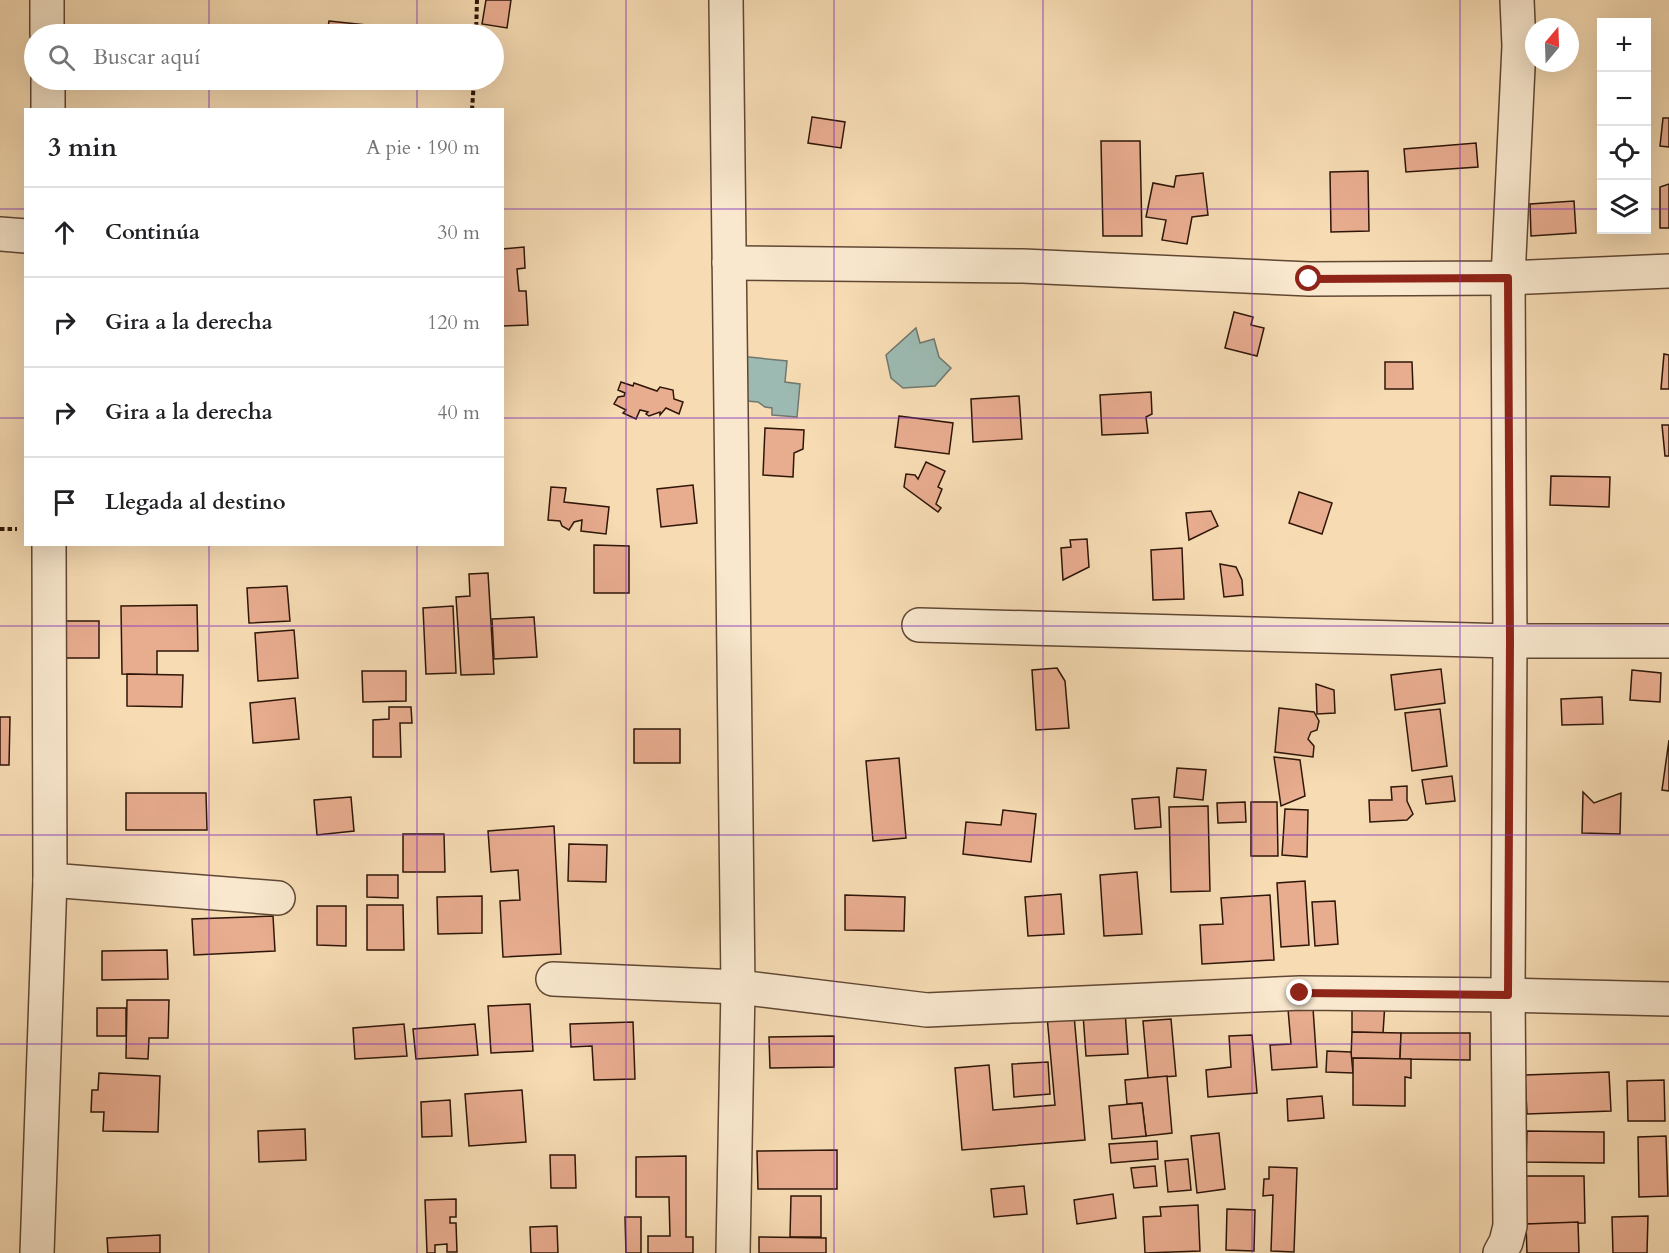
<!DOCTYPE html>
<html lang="es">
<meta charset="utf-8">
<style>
:root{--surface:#fff;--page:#f6f6f6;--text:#202124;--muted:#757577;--line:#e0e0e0}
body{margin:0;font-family:Cardo,serif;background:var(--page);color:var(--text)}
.controls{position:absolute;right:18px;top:18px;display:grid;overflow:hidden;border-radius:0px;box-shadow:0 6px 24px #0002}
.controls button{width:54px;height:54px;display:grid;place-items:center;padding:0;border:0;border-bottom:2px solid var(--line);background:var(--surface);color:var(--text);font:30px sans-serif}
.compass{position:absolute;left:1525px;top:18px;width:54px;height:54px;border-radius:50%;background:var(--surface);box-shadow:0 6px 24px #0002;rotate:19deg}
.stop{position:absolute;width:18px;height:18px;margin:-14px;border:4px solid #8f2418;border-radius:50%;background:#fff}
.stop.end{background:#8f2418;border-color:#fff;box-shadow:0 2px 6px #0008}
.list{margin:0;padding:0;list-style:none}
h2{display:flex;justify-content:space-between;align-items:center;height:78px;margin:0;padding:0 24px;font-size:26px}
h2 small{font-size:20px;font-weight:400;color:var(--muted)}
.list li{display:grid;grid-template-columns:39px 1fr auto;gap:18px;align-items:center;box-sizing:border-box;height:90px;padding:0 24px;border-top:2px solid var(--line)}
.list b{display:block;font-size:22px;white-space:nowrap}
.list em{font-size:20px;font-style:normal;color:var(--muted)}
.icon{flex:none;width:33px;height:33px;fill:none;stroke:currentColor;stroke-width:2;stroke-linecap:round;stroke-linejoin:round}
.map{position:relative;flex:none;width:1669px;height:1253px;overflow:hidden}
.search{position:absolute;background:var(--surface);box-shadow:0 6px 24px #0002;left:24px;top:24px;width:480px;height:66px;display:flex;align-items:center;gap:15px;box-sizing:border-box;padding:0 21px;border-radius:33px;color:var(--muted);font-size:22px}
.panel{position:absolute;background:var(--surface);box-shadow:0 6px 24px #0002;left:24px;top:108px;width:480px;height:438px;border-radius:0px}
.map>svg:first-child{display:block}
.water{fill:#9dbab2;stroke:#71786e;stroke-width:1.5}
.building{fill:#e8ac8f;stroke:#2e1608;stroke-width:1.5}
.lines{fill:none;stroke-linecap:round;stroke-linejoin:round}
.minor-casing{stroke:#604733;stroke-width:36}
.path{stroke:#2e1608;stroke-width:4;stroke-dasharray:4.5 3;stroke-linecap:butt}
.minor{stroke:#f9e8ce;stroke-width:33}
.route{stroke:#8f2418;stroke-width:8}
.grid{fill:none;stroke:#7b2cbf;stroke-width:1.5;stroke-opacity:0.55}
</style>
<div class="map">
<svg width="1669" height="1253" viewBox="0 0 1669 1253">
<rect width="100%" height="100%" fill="#f6dbb3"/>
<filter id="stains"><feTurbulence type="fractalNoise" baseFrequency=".00333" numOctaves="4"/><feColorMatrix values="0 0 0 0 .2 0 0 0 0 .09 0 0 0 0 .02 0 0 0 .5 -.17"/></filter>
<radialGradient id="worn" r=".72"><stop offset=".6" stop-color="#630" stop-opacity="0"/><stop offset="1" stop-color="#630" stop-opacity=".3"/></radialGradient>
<g class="water">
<polygon points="916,328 920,343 934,339 939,357 951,368 935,386 903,388 891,378 886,355"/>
<polygon points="739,356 787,361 785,382 800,384 797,417 772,415 772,408 765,407 758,402 735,400"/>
</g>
<g class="building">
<polygon points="486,0 511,0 507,28 482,24"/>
<polygon points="329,21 366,25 365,34 327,34"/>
<polygon points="812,117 845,122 841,148 808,143"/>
<polygon points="1663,118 1669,118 1669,147 1660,146"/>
<polygon points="1101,141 1140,141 1142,236 1103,236"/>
<polygon points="1476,143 1478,167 1406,172 1404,149"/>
<polygon points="1368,171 1369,231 1331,232 1330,172"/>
<polygon points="1203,173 1208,215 1192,217 1187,244 1162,240 1166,220 1146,217 1153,183 1174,187 1176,176"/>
<polygon points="1669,184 1669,228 1660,228 1660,187"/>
<polygon points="1574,201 1576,233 1531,236 1530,204"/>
<polygon points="524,247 525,268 517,269 519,291 526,291 528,325 502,326 502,249"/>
<polygon points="1234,312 1253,317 1251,325 1264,328 1257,356 1225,348"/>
<polygon points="1664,354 1669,355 1669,389 1661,389"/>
<polygon points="1385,362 1412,362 1413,389 1385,389"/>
<polygon points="621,382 633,386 634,383 657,391 660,387 673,390 674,399 683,402 679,414 666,408 660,415 660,412 649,416 646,414 648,412 640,410 636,419 623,413 626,410 614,404 618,397 624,396 625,393 618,390"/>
<polygon points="1151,392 1152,414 1146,417 1148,433 1102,435 1100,395"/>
<polygon points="1019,396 1022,439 973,442 971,399"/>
<polygon points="899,416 953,423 949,454 895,447"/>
<polygon points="1662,425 1669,425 1669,456 1665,456"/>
<polygon points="765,428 804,430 803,449 794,453 793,477 763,475"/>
<polygon points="926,462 945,471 938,487 942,489 936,504 941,508 938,512 904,487 906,474 915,475 918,479"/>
<polygon points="1551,476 1610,477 1609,507 1550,505"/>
<polygon points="693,485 697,523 661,527 657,489"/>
<polygon points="551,487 566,488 564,502 609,507 606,534 581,531 582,520 574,522 569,530 562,526 560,521 548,520"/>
<polygon points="1299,492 1332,503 1322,534 1289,523"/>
<polygon points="1211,511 1218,526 1189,540 1186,513"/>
<polygon points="1087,539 1089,567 1063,580 1061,548 1071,547 1070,540"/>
<polygon points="594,545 629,546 629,593 594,593"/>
<polygon points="1182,548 1184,599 1153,600 1151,550"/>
<polygon points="1220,564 1236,567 1242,580 1243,595 1224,597"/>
<polygon points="488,573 494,674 461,675 456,597 470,596 469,574"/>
<polygon points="287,586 290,621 249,623 247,588"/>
<polygon points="197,605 198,651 157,651 157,675 122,674 121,606"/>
<polygon points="453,606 456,673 426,674 423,608"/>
<polygon points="534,617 537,657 494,659 492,619"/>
<rect x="64" y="621" width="35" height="37"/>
<polygon points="294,630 298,678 258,681 255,633"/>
<polygon points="1057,668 1065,681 1069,728 1036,730 1032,670"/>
<polygon points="1441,669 1445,703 1395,710 1391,675"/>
<polygon points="1632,670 1661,673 1660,702 1630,700"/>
<polygon points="362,671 406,671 406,701 363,702"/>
<polygon points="127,674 183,675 182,707 127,706"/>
<polygon points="1316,684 1334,690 1335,713 1317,714"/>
<polygon points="1602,697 1603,724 1562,725 1561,699"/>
<polygon points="295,698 299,739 253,743 250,703"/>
<polygon points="389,707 411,707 412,723 400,723 401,757 373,757 373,720 389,719"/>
<polygon points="1279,708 1314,712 1319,721 1317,730 1311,732 1308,739 1314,746 1313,757 1275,752"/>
<polygon points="1440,709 1447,766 1412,771 1405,713"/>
<polygon points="0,717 10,717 9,765 0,765"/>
<rect x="634" y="729" width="46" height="34"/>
<polygon points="1669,740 1669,791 1662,790"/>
<polygon points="1274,757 1300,760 1305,796 1281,806"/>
<polygon points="899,758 906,838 873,841 866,761"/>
<polygon points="1177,768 1206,770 1203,800 1174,797"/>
<polygon points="1452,776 1455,801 1426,804 1422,780"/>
<polygon points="1407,786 1407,801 1413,814 1407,820 1370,822 1369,800 1392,800 1391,787"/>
<polygon points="1583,792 1594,803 1621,793 1620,834 1582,833"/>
<polygon points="126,793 206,793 207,830 126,830"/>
<polygon points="351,797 354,831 317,835 314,800"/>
<polygon points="1159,797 1161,827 1135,829 1132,799"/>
<polygon points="1245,802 1246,822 1218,823 1217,803"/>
<polygon points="1251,802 1277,802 1278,856 1251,856"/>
<polygon points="1208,806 1210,891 1171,892 1169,807"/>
<polygon points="1285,809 1308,810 1307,857 1282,855"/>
<polygon points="1003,810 1036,814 1031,862 963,854 966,822 1001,825"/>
<polygon points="554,826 561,954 503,957 500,901 520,900 518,870 491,872 488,831"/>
<polygon points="403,834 444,834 445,872 403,872"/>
<polygon points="569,844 607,845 606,882 568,881"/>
<polygon points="1137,872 1142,934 1104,936 1100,875"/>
<polygon points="367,875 398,875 398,898 367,897"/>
<polygon points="1305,881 1309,945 1281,947 1277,883"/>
<polygon points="1061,894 1064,934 1028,936 1025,897"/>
<polygon points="845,895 905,897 904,931 845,930"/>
<polygon points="1270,895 1274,960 1202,964 1200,925 1223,924 1221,898"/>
<polygon points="482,896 482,933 438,934 437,897"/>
<polygon points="1335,901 1338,944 1315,946 1312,902"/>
<polygon points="367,905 403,905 404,950 367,950"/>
<polygon points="317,906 346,906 346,946 317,945"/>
<polygon points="273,916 275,951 194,955 192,919"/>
<polygon points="167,950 168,979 102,980 102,951"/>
<polygon points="127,1000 169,1000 168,1038 149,1038 148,1059 126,1058"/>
<polygon points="1352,1002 1385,1003 1383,1033 1352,1032"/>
<polygon points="530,1004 533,1051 491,1053 488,1006"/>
<rect x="97" y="1008" width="29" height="28"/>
<polygon points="1313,1008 1317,1067 1272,1070 1270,1045 1291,1044 1288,1009"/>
<polygon points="1125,1011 1128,1054 1086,1056 1083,1014"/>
<polygon points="1074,1015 1085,1140 962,1150 955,1068 989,1065 993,1110 1055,1105 1047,1016"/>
<polygon points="1171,1019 1176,1076 1148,1078 1143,1021"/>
<polygon points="633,1022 635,1079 594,1080 592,1046 571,1047 570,1024"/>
<polygon points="404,1024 407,1056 355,1059 353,1028"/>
<polygon points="475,1024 478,1055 416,1059 413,1029"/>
<polygon points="1352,1032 1401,1033 1400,1059 1351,1058"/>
<polygon points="1401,1033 1470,1033 1470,1060 1400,1059"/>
<polygon points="1252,1035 1257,1093 1208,1097 1206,1070 1231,1067 1229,1036"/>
<polygon points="834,1036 834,1067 770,1068 769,1037"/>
<polygon points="1327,1051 1351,1052 1353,1073 1326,1072"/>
<polygon points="1353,1058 1411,1059 1411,1078 1405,1077 1405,1106 1353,1105"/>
<polygon points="1048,1062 1050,1094 1014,1097 1012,1064"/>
<polygon points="1609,1072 1611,1111 1527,1114 1525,1075"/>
<polygon points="99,1073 160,1076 158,1132 103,1131 104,1112 91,1112 92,1090 98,1090"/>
<polygon points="1167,1076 1172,1133 1146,1136 1142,1103 1127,1104 1125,1080"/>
<polygon points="1664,1080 1665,1121 1628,1121 1627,1081"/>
<polygon points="522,1090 526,1142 469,1146 465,1094"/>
<polygon points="1322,1096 1324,1118 1288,1121 1287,1099"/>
<polygon points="450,1100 452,1136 422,1137 421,1102"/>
<polygon points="1142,1103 1146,1136 1112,1139 1109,1106"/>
<polygon points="305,1129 306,1160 259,1162 258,1131"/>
<polygon points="1527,1131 1604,1132 1604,1163 1526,1162"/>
<polygon points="1219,1133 1225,1189 1197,1193 1191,1136"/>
<polygon points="1666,1136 1668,1196 1639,1197 1638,1137"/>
<polygon points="1157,1141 1158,1159 1111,1163 1109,1144"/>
<polygon points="837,1150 837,1189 758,1189 757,1151"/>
<polygon points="550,1155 575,1155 576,1188 551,1188"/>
<polygon points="686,1156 686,1237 693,1237 693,1253 648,1253 648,1236 670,1236 669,1197 636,1197 636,1157"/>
<polygon points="1188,1159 1191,1190 1168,1192 1165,1161"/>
<polygon points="1155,1166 1157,1186 1134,1188 1131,1168"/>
<polygon points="1269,1167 1297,1168 1294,1252 1271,1251 1273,1195 1263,1196 1264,1179 1269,1179"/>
<polygon points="1526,1176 1584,1176 1585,1223 1526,1224"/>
<polygon points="1024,1186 1027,1214 994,1217 991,1189"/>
<polygon points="1113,1194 1116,1218 1077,1224 1074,1200"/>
<polygon points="791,1196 821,1196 821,1237 790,1237"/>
<polygon points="456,1199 456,1217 450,1217 450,1223 456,1223 457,1252 447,1252 447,1244 435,1245 435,1253 427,1253 425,1200"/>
<polygon points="1198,1205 1200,1251 1145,1253 1143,1217 1161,1216 1160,1207"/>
<polygon points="1227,1209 1255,1210 1254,1251 1226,1250"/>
<polygon points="1648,1216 1647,1253 1613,1253 1612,1217"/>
<polygon points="625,1217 641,1217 641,1253 626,1253"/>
<polygon points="1578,1222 1579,1253 1527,1253 1526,1224"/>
<polygon points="557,1226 558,1253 531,1253 530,1227"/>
<polygon points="160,1235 160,1253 108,1253 107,1238"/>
<polygon points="759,1237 826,1238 826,1253 759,1253"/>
</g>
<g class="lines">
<g class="minor-casing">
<g id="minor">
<polyline points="47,0 47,34"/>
<polyline points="726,0 738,987 733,1253"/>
<polyline points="48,80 48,110"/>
<polyline points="0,234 26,236"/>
<polyline points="729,263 1023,266 1309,279 1508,278 1669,271"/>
<polyline points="49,544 50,880 278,898"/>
<polyline points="919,625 1510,641 1669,641"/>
<polyline points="553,979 738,987 927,1010 1300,993 1508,995 1669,999"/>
<polyline points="37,1253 50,880"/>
<polyline points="1500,1253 1506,1242 1510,1226 1508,995 1510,641 1508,278 1519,46 1517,0"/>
</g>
</g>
<g class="path">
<polyline points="476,34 477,0"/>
<polyline points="472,110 474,80"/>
<polyline points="0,529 17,529"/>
</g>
<use href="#minor" class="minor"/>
</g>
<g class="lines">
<polyline class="route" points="1300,993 1508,995 1510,641 1508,278 1309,279"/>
</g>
<path class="grid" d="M209,0V34M417,0V34M626,0V1253M834,0V1253M1043,0V1253M1252,0V1253M1460,0V1253M209,80V110M417,80V110M0,209H26M502,209H1602M1646,209H1669M0,418H26M502,418H1669M209,544V1253M417,544V1253M0,626H1669M0,835H1669M0,1044H1669"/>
<rect width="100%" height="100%" filter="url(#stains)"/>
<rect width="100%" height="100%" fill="url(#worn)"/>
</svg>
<div class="controls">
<button>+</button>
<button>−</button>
<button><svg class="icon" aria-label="locate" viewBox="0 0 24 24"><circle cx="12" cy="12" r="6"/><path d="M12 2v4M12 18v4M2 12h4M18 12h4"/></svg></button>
<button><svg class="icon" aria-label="layers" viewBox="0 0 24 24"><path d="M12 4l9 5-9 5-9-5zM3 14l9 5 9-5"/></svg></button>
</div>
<svg class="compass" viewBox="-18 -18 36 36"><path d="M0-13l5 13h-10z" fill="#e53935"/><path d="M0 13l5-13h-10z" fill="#757577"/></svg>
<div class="stop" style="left:1309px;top:279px"></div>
<div class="stop end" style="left:1300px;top:993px"></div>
<div class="search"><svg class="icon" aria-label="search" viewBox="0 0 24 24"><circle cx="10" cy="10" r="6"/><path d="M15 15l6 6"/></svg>Buscar aquí</div>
<section class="panel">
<h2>3 min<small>A pie · 190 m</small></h2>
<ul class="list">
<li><svg class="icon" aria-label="ahead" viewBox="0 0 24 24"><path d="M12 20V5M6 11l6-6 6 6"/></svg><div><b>Continúa</b></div><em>30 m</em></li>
<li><svg class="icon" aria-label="right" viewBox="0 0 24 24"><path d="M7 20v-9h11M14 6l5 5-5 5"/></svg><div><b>Gira a la derecha</b></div><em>120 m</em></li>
<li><svg class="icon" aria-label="right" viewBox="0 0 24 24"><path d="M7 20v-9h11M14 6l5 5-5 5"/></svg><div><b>Gira a la derecha</b></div><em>40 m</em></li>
<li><svg class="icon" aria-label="arrive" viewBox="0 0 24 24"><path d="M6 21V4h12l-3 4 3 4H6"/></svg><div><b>Llegada al destino</b></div></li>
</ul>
</section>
</div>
